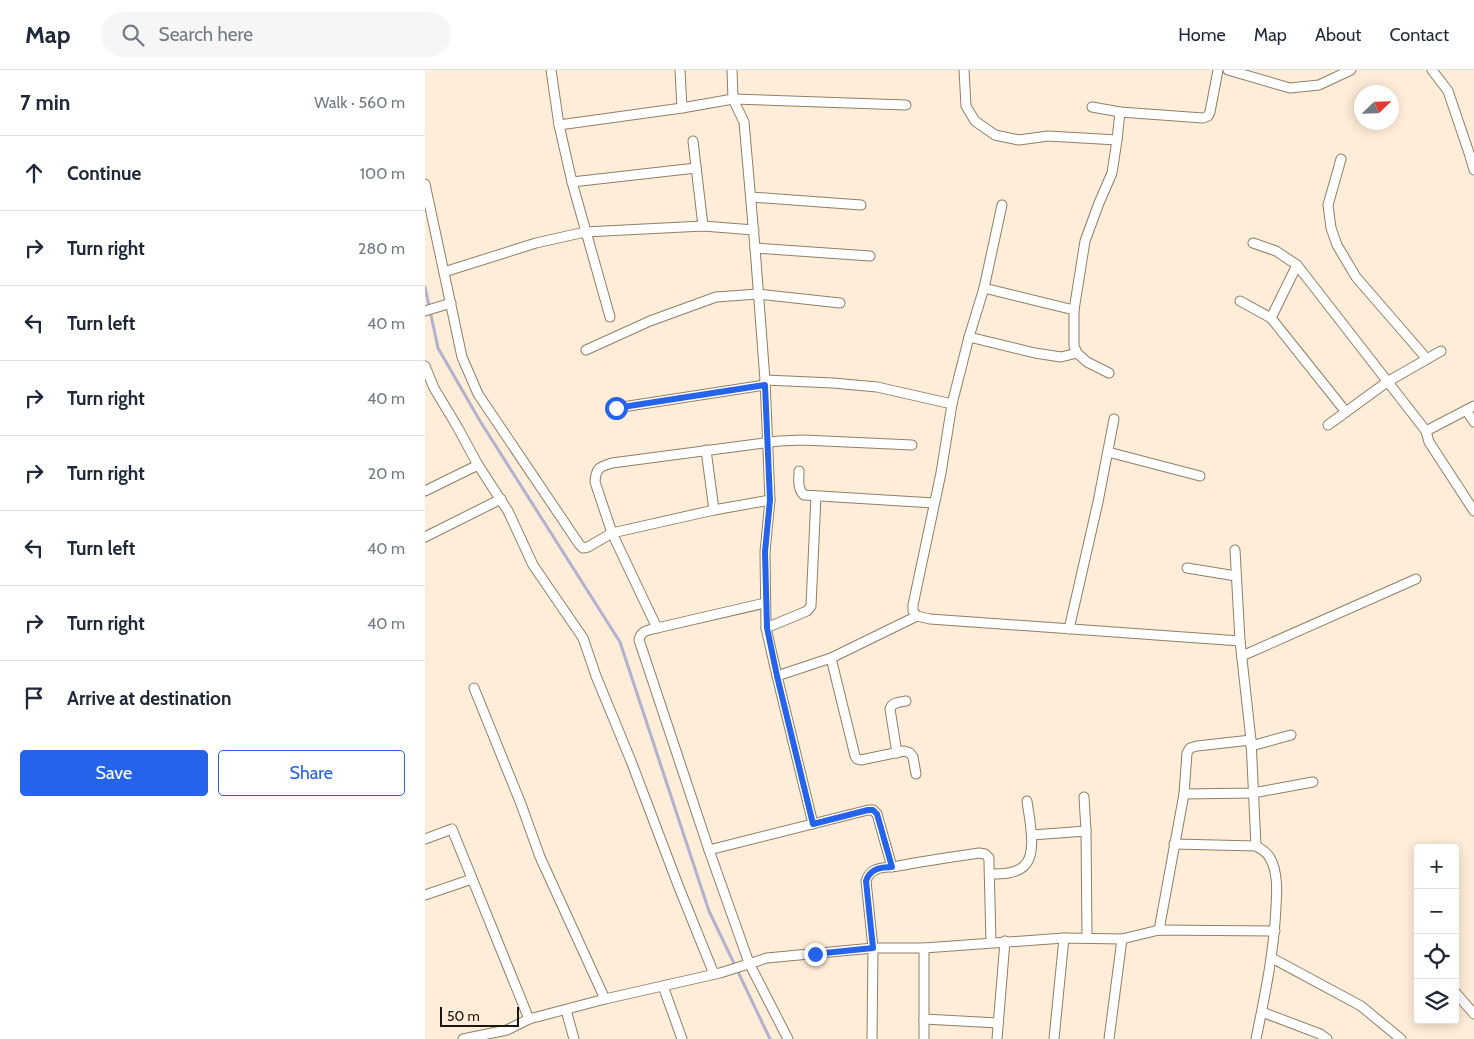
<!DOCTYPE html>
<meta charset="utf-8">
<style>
:root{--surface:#fff;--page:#f6f6f7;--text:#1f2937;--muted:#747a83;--line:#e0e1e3;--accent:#2563eb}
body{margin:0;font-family:Cabin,sans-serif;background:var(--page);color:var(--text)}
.controls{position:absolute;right:15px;bottom:15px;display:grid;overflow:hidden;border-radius:5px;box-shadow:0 2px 12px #0003}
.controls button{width:45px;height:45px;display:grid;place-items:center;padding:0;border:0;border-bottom:1px solid var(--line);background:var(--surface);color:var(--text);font:25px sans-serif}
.compass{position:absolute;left:929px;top:15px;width:45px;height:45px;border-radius:50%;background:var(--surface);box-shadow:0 2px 12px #0003;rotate:67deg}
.scale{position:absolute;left:15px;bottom:12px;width:79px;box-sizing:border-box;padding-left:5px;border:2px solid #1d160c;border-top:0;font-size:14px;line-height:18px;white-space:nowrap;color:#1d160c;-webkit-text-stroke:4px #feedd8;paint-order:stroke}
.stop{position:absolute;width:15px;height:15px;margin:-11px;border:4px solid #2563eb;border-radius:50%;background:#fff}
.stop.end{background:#2563eb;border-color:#fff;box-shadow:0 1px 5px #0008}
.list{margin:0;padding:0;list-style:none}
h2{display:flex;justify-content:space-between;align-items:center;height:65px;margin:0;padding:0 20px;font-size:21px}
h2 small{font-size:16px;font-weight:400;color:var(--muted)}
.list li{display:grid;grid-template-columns:32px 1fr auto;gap:15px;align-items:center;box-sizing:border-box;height:75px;padding:0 20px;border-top:1px solid var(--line)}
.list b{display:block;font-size:19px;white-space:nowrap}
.list em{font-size:16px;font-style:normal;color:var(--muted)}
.actions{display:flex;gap:10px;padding:15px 20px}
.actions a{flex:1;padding:11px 0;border:1px solid var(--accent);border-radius:5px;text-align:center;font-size:18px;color:var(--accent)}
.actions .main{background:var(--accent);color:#fff}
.icon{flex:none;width:28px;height:28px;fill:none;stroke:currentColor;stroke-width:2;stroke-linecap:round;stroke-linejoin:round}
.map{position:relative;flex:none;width:1049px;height:969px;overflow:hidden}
header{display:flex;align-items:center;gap:30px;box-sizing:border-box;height:70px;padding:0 25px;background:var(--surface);border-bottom:1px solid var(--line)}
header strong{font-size:24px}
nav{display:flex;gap:28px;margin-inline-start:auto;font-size:18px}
.search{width:350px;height:45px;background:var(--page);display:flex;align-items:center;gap:12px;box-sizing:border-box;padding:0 18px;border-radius:28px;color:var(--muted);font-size:19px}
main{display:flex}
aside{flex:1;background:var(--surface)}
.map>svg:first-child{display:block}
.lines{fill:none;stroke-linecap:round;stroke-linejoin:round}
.stream{stroke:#b2b1ce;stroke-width:3}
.street-casing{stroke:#917e66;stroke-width:11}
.street{stroke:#fff;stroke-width:9}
.route{stroke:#2563eb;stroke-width:6}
</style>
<header>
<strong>Map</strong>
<div class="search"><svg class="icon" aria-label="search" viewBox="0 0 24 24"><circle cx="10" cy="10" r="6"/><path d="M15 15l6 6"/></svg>Search here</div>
<nav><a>Home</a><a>Map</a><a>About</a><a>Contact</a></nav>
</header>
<main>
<aside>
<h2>7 min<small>Walk · 560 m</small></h2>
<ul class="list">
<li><svg class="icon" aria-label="ahead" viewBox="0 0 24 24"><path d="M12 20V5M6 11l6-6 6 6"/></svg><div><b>Continue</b></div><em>100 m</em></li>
<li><svg class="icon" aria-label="right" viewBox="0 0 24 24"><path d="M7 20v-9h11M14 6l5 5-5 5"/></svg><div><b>Turn right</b></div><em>280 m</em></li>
<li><svg class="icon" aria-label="left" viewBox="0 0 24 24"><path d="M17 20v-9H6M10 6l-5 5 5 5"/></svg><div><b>Turn left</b></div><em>40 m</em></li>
<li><svg class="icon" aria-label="right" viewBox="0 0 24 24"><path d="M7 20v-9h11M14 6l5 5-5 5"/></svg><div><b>Turn right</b></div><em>40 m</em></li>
<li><svg class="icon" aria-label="right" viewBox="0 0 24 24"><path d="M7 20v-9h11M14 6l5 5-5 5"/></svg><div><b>Turn right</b></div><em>20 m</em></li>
<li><svg class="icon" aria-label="left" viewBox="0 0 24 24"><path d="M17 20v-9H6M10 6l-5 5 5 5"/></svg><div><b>Turn left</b></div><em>40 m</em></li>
<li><svg class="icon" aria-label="right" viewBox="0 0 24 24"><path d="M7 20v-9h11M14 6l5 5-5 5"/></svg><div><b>Turn right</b></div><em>40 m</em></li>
<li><svg class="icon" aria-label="arrive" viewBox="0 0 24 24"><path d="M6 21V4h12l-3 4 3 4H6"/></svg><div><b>Arrive at destination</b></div></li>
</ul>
<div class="actions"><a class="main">Save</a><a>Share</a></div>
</aside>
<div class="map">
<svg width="1049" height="969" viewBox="0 0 1049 969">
<rect width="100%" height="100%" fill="#feedd8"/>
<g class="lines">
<polyline class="stream" points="0,217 13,278 55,351 195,572 284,841 345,969"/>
<g class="street-casing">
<g id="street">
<polyline points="126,0 134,55 147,112 185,247"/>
<polyline points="255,0 257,38 308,29 481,35"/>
<polyline points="307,0 308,29 319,52 330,178 340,310 345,430 340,482 341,558 352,606 388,754"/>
<polyline points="539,0 541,36 550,51 570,65 594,70 623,66 692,70"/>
<polyline points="803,0 865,18 894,15 926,0"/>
<polyline points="1007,0 1023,21 1044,83 1049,100"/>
<polyline points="667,37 695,42 778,48 783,46 785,42 793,0"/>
<polyline points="134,55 257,38"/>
<polyline points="268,71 278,156"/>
<polyline points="916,89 903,135 906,158 912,175 931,207 1002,289"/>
<polyline points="147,112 271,98"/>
<polyline points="0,114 37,287 53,324 154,474 158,478 163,477 187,463 289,440 345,430"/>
<polyline points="326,127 436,135"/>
<polyline points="577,135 559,218 544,267 527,334 516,403 488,535 488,541 492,546 505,549 815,571"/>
<polyline points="828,173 851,181 872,195 1001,361 1004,372 1049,441"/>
<polyline points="330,178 445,186"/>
<polyline points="19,202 111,173 160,162 278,156 329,160"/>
<polyline points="559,218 649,240"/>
<polyline points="815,231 846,248 921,342"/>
<polyline points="0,241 26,233"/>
<polyline points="846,248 872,195"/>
<polyline points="544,267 610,283 636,287 652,283"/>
<polyline points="161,280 225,251 291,227 333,224 415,233"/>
<polyline points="0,296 9,318 33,358 53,395 83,441 108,495 158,568 171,606 206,691 253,815 289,904"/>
<polyline points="684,303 662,292 652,283 649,276 649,240 660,171 674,133 687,103 692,70 695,42"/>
<polyline points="340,310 408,313 452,317 527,334"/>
<polyline points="191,338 340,315"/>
<polyline points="1041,340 1049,352"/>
<polyline points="903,355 962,312 1016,281"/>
<polyline points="1001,361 1049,336"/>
<polyline points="281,380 289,440"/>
<polyline points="683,382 775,406"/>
<path d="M374,401C374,409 372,419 379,425L509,433"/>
<polyline points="0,421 53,395"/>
<polyline points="0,467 76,429"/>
<polyline points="810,480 815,571 826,670 831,776"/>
<polyline points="762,498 811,506"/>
<path d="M340,533L232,558C224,560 216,560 214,570L284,780L324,893L363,969"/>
<path d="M232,558L187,463L170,412C171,398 174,397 187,393L354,371L378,370L487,375"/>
<polyline points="341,558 382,541 386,536 391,426"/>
<polyline points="644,559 673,432 689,349"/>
<polyline points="817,586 991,509"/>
<polyline points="406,588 430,686 432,689 436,690 479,681 485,683 488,687 491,704"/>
<polyline points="352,606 406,588 492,546"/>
<polyline points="49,618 96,734 115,787 180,929"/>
<polyline points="826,676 866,665"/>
<path d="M472,683L465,639C467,632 475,632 481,631"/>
<polyline points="759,724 828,723 888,712"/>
<polyline points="659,727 661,761 662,868"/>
<polyline points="607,765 661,761"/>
<polyline points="0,769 27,759 104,949"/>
<path d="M749,774L831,776C836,779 842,782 845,788C853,802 852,822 851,837C849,882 840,925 831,969"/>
<polyline points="284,780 443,740 448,740 452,744 467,797"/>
<path d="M565,804C576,804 591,804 599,796C613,784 604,748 602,731"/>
<polyline points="0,825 47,809"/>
<polyline points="734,860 759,724 762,683 765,678 772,676 826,670"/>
<polyline points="499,878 499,969"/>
<polyline points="847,888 936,936 976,969"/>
<polyline points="238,916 257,969"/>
<polyline points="1030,922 1049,944"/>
<polyline points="141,940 149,969"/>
<polyline points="837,942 895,964 902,969"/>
<polyline points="499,949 573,953"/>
<polyline points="38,969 82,960 104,949 180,929 295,903 342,888 448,878 499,878 639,868 697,869 734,860 850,861"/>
<path d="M447,969L448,878L441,811C443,805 445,802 450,800C457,796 466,798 473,796C500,791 527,787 554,783L560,784L564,788V793L566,872"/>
<polyline points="572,969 580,871"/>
<polyline points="629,969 639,868"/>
<polyline points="684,969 697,869"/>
</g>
</g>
<use href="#street" class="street"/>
</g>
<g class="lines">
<path class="route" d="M191,338L340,315L345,430L340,482L342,558L352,606L388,754L443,740H448L452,744L467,797C455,797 445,799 441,811L448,878L390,884"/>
</g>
</svg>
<div class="controls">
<button>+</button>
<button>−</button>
<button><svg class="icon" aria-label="locate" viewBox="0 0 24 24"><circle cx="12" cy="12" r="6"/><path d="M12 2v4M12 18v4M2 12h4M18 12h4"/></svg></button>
<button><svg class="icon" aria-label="layers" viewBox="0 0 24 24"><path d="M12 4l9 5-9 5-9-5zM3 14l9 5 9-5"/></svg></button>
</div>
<svg class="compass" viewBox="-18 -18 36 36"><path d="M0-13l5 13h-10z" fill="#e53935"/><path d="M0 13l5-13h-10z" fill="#747a83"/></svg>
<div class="scale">50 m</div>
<div class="stop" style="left:191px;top:338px"></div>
<div class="stop end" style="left:390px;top:884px"></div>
</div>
</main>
